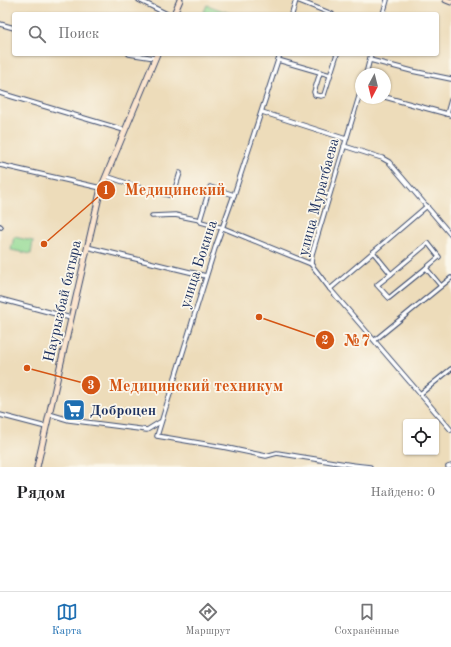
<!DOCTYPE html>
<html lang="ru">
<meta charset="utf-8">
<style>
:root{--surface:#fff;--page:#f2f2f2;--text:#202124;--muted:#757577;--line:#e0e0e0;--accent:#1f6fb2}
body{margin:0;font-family:"Old Standard TT",serif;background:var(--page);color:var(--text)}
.controls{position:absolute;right:12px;bottom:12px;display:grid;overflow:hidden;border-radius:4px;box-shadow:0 1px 3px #0004}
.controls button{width:36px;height:36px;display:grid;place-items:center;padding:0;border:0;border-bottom:1px solid var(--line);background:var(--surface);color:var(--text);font:20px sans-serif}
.compass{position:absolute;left:355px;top:68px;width:36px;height:36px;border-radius:50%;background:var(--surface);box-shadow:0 1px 3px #0004;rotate:187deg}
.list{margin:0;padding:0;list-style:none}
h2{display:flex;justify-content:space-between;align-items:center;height:52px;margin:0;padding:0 16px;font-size:17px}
h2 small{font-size:13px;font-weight:400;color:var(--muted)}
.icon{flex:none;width:22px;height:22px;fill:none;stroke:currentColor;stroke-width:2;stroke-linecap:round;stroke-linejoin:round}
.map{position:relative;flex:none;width:451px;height:467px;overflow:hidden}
.search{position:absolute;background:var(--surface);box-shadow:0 1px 3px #0004;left:12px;right:12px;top:12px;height:44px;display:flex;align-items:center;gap:10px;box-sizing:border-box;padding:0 14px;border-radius:4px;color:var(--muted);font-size:15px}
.sheet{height:124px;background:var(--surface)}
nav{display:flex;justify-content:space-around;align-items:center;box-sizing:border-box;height:56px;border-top:1px solid var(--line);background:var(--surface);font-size:11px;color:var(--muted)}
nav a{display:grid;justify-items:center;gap:2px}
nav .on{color:var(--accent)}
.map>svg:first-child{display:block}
.green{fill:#94da94;stroke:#588479}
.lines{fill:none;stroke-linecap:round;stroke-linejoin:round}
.minor-casing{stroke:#3a496c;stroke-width:5.5}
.secondary-casing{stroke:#3a496c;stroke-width:7}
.minor{stroke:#fff;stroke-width:3.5}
.secondary{stroke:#fbe5cf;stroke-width:5}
.labels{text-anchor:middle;stroke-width:3.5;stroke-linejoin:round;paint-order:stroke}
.street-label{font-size:15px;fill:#1b2f5e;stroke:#fbf7ec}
.poi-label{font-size:15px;font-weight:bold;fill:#1b2f5e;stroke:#fbf7ec;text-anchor:start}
.leader{fill:none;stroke:#d45514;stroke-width:1.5}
.callout-dot{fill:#d45514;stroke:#fbf7ec;stroke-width:1.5}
.mark-label{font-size:12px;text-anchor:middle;font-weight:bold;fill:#fff}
.callout-label{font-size:16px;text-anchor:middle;font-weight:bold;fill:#d45514;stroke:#fbf7ec;stroke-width:3.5;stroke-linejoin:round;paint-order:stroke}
</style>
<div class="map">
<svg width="451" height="467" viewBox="0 0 451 467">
<rect width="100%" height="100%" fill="#fbf7ec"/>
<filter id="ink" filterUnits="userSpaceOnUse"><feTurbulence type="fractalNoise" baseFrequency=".025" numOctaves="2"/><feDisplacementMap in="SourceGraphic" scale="8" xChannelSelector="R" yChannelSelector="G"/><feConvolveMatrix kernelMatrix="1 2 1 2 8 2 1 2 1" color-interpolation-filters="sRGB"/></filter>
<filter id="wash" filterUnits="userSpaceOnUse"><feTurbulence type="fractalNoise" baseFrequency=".012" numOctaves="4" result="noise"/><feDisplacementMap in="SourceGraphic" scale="16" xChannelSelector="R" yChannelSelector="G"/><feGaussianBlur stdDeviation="0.9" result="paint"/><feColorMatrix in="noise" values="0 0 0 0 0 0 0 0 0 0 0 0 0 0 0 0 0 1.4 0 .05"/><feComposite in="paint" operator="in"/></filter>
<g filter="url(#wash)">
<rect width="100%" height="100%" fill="#eddcba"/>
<g class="green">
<polygon points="207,5 232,14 203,14"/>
<polygon points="14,237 33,241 31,254 11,250"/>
</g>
</g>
<g filter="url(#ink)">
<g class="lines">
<g class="minor-casing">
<g id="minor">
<polyline points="139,0 167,14"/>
<polyline points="297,0 332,14"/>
<polyline points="292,14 296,0"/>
<polyline points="383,14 387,0"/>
<polyline points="0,24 14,28"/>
<polyline points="129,54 155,58"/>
<polyline points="280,54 234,195 216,245 157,436 223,447 266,456 277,453 352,465 352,467"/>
<polyline points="278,60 330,75"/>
<polyline points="370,60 412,71 451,79"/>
<polyline points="320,73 314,92 315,95 321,96 324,95 337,54"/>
<polyline points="366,74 371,54"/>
<polyline points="361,90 312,254 311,264 330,289 451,430"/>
<polyline points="0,93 124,130"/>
<polyline points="385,97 451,115"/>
<polyline points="262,112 346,139"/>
<polyline points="447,114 451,100"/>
<polyline points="344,146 382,158 389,162 451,235"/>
<polyline points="0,165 101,188"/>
<polyline points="106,176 144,189 169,195 174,192 180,173"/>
<polyline points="152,216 175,215 200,220 201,222 223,228 311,264"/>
<polyline points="200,220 210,187 234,195"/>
<polyline points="0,226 1,227"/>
<polyline points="87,247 206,276"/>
<polyline points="373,252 391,274 377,285 389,298 426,268 441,286"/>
<polyline points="391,274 428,243 439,257 426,268"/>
<polyline points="330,289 427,206"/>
<polyline points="0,299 71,318"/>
<polyline points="375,340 451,278"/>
<polyline points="420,394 451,369"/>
<polyline points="49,414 69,420 147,430 160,422"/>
<polyline points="0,415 46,427"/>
<polyline points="352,465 370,467"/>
<polyline points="448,467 451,466"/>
</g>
</g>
<g class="secondary-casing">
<g id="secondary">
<polyline points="446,0 451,2"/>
<polyline points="174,14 180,0"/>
<polyline points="37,467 101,188 157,54"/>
</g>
</g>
<use href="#minor" class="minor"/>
<use href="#secondary" class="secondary"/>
</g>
</g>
<defs>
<g id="supermarket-square" transform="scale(1.15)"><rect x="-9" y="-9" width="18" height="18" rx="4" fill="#1f6fb2" stroke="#fbf7ec"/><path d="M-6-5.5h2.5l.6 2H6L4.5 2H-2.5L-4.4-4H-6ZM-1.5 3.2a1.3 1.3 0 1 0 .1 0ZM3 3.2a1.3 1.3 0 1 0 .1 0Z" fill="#fff"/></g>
</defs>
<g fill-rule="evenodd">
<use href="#supermarket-square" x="74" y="410"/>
</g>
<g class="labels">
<g class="street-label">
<text transform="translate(318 197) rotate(-75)" y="5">улица Муратбаева</text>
<text transform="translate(198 264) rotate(-72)" y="5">улица Бокина</text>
<text transform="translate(62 301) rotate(-77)" y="5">Наурызбай батыра</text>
</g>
<g class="poi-label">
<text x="90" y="415">Доброцен</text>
</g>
</g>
<path class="leader" d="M44 244L106 190M259 317L325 340M27 368L91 385"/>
<g class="callout-dot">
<circle cx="44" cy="244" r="4"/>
<circle cx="259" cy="317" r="4"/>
<circle cx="27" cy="368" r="4"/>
<circle cx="106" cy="190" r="10"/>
<circle cx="325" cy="340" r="10"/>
<circle cx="91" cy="385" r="10"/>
</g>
<g class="mark-label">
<text x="106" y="194">1</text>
<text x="325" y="344">2</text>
<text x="91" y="389">3</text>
</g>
<g class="callout-label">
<text x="175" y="195">Медицинский</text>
<text x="357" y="346">№7</text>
<text x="196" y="391">Медицинский техникум</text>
</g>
</svg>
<div class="controls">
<button><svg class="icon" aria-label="locate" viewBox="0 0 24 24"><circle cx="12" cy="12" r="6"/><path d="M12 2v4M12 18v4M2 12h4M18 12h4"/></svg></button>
</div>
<svg class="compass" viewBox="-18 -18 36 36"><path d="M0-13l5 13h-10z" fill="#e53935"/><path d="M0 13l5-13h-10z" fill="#757577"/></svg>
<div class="search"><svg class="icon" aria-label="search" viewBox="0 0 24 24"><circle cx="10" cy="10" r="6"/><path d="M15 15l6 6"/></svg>Поиск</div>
</div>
<section class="sheet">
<h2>Рядом<small>Найдено: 0</small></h2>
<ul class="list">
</ul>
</section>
<nav>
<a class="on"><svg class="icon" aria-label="map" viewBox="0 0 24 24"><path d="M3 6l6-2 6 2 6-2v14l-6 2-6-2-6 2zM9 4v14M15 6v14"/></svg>Карта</a>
<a><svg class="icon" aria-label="directions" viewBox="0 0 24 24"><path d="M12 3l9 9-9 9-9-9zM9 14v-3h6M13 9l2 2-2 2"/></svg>Маршрут</a>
<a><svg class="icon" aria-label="saved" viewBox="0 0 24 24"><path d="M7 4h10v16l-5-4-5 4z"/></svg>Сохранённые</a>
</nav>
